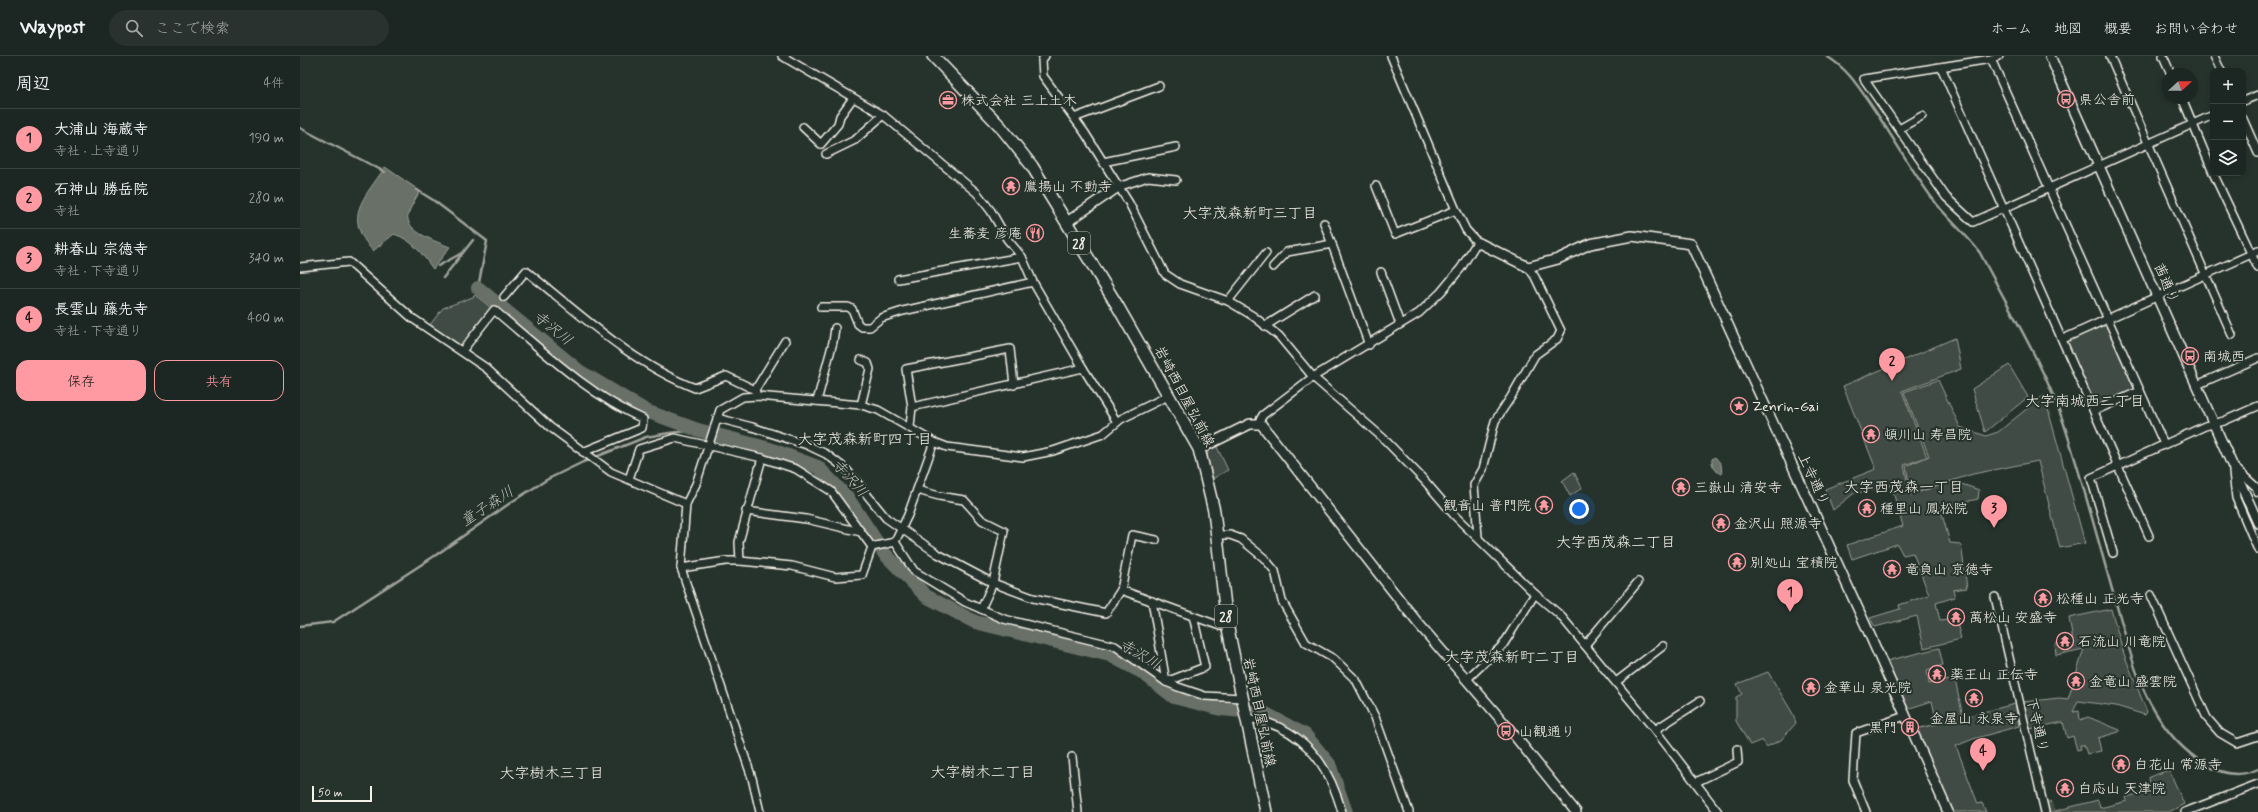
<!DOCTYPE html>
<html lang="ja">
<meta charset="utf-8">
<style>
:root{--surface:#1c2622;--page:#29322f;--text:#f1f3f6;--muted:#a0a5a5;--line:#3a4340;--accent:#ff9aa2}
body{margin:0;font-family:Mynerve,"Klee One",sans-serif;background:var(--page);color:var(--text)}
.controls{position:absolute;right:12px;top:12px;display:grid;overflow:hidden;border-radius:8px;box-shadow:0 2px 6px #0003}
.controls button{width:36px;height:36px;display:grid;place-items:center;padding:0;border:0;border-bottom:1px solid var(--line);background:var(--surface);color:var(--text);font:20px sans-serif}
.compass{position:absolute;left:1862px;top:12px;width:36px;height:36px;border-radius:50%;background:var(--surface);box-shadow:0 2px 6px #0003;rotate:69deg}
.scale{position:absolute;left:12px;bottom:10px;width:60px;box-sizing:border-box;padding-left:4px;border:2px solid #f4f1e8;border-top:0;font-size:11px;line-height:14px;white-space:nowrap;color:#f4f1e8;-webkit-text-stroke:3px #26332d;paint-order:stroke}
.you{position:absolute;left:1279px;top:453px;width:14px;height:14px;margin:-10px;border:3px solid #fff;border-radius:50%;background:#1a73e8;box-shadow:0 0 0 6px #1a73e833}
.badge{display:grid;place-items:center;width:26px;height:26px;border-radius:50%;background:var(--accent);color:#111;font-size:13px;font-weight:700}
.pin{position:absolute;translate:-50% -33px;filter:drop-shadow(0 1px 2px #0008)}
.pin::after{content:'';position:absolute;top:21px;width:14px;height:12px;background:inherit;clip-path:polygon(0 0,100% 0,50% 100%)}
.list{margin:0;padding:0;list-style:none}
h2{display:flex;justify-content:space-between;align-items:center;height:52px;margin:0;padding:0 16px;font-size:17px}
h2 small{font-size:13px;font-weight:400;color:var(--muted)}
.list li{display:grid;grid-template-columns:26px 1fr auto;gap:12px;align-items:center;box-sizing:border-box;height:60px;padding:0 16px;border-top:1px solid var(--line)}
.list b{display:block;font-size:15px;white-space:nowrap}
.list p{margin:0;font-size:13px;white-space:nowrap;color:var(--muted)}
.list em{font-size:13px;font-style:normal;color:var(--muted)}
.actions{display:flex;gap:8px;padding:12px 16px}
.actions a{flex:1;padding:9px 0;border:1px solid var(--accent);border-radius:12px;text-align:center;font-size:14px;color:var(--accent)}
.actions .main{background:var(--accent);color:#111}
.icon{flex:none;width:22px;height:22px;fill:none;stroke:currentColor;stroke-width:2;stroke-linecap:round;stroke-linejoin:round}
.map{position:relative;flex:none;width:1958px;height:756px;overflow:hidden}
header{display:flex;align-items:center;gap:24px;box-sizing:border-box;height:56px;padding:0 20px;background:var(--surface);border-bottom:1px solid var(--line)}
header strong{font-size:19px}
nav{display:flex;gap:22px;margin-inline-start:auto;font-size:14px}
.search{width:280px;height:36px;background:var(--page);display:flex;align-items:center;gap:10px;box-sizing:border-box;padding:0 14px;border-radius:22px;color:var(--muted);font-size:15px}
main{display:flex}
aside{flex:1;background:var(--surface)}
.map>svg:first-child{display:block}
.green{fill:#414b45;stroke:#9a9e96}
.water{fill:#676f68;stroke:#9fa39b}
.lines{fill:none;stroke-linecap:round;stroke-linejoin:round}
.stream{stroke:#9fa39b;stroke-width:2.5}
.river{stroke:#676f68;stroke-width:14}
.minor-casing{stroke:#f4f1e8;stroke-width:10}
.tertiary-casing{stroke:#f4f1e8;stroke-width:12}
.primary-casing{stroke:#f4f1e8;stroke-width:14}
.minor{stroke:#26332d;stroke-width:7}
.tertiary{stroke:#26332d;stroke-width:9}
.primary{stroke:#26332d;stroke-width:11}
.labels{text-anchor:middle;stroke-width:4;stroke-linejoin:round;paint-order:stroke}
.shield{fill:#26332d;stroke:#b6b8b0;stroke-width:1}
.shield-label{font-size:13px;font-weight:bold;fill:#f4f1e8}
.poi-label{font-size:14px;fill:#f4f1e8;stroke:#26332d;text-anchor:start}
.street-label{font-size:14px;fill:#f4f1e8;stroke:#26332d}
.neighbourhood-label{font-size:15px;fill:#f4f1e8;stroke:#26332d}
.water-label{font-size:15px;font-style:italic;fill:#bcbdb5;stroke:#26332d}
</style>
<header>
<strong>Waypost</strong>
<div class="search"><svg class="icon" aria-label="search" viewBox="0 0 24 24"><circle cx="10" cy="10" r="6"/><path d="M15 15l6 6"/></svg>ここで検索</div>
<nav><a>ホーム</a><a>地図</a><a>概要</a><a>お問い合わせ</a></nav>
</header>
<main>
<aside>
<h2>周辺<small>4件</small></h2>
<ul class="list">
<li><span class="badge">1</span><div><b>大浦山 海蔵寺</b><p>寺社 · 上寺通り</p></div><em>190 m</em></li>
<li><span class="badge">2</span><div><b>石神山 勝岳院</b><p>寺社</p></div><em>280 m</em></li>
<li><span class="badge">3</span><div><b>耕春山 宗徳寺</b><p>寺社 · 下寺通り</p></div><em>340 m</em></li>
<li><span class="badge">4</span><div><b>長雲山 藤先寺</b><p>寺社 · 下寺通り</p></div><em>400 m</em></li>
</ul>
<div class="actions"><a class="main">保存</a><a>共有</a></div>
</aside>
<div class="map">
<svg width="1958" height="756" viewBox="0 0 1958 756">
<rect width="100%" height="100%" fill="#26332d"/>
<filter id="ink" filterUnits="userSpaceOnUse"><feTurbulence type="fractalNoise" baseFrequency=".025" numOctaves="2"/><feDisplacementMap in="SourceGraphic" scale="8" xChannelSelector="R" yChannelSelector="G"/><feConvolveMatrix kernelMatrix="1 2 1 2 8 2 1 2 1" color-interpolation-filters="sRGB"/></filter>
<g filter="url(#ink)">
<g class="green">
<polygon points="175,239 191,252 162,289 157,290 129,270 143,252 173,241"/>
<polygon points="1802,270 1807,271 1834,332 1834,337 1799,351 1795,350 1767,287 1769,284"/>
<polygon points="1655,282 1661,313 1602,335 1627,401 1604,409 1610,439 1653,425 1679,434 1678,443 1640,451 1650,487 1661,488 1667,532 1653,534 1655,541 1636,547 1640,565 1656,563 1661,583 1624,592 1617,560 1575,571 1570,562 1600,553 1599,549 1629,539 1613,497 1603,499 1597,488 1552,503 1547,489 1603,470 1591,429 1553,438 1533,454 1525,433 1576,413 1543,330"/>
<polygon points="1709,309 1728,341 1685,376 1672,333"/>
<polygon points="1638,324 1660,371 1686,380 1698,376 1744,339 1785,487 1760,492 1738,405 1673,418 1611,438 1606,410 1629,400 1604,336"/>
<polygon points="916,389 928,414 912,423 906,403 909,393"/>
<polygon points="1274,416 1282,432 1270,440 1262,425"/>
<polygon points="1811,553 1824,598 1847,656 1845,659 1816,650 1778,645 1773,656 1779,655 1780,664 1788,661 1820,674 1819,676 1798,682 1801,695 1787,698 1784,689 1780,689 1781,693 1777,694 1773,680 1767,682 1763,666 1730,673 1723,646 1759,642 1768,643 1784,593 1756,599 1755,588 1773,585 1769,562"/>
<polygon points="1639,592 1643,609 1627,614 1629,628 1655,623 1663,661 1715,648 1719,670 1673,683 1656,690 1678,748 1682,747 1686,756 1653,756 1616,673 1637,668 1632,645 1607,653 1586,605"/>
<polygon points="1468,616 1493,658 1496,667 1481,684 1466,691 1462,684 1450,689 1436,665 1436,641 1442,638 1437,628"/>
<polygon points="1869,714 1884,748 1869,756 1749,756 1747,747 1751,745 1755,755 1798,744 1800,752 1827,745 1826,741 1851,735 1849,721"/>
</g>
<g class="water">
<path d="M85,111L120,135C116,142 111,150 108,158C104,176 138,186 150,191L133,213C122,198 113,184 94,178L73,195C42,160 64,143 85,111Z"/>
<path d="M1415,401L1421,408L1422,418C1416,417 1411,409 1412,403Z"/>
</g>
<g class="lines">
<g class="stream">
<path d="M1526,0C1547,12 1558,30 1571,49C1592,79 1610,112 1632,142C1646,162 1666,177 1680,197C1709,253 1744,309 1764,368C1784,429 1800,493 1818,554C1828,588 1836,624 1854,654C1873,687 1917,733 1958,713"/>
<polyline points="0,72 85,116"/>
<polyline points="117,134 133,144 187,185 178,232"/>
<polyline points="138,210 162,197"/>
<polyline points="143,222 173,184"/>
<polyline points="0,570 33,566 136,499 213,445 248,423 283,406 346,381 369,377 398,374"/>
</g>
<polyline class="river" points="178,232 279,315 346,355 398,374 470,393 518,411 547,441 584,497 626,540 675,566 810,599 842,616 874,641 921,653 964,657 1005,679 1029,708 1046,756"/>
<g class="minor-casing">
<g id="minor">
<polyline points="482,0 583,59 677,137 691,155 707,183 722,201 733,226 783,312 817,366"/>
<polyline points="745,0 742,4 743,20 785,77 829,147 865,218 880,228 928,245 953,260 979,280 1013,321 1083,382 1124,424 1155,460 1235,538 1260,559 1355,674 1418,756"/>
<polyline points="1699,0 1691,3 1564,23 1646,141 1673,166 1913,59"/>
<polyline points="1810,0 1932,279"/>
<polyline points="1863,0 1871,18"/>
<polyline points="1914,0 1921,15"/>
<polyline points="1691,3 1864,388"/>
<polyline points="1641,11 1849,480"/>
<polyline points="1882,42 1914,119 1958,212"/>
<polyline points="1943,45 1958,39"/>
<polyline points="774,62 859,30"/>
<polyline points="1943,63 1958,97"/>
<polyline points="503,71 521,88 538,68 540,60 553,42"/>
<polyline points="1599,73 1622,60"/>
<polyline points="526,98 555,84 583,59"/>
<polyline points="803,106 876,91"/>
<polyline points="1076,130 1095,178 1156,154"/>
<polyline points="818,131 848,121 876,124"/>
<polyline points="1024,167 1069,289"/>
<polyline points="0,211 49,206 112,262 186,312 250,371 311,416 386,448"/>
<polyline points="973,211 987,196 1032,188"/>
<polyline points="1081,216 1100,268"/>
<polyline points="598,223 722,201"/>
<path d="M204,241L226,215C279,257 332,308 395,332L426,320L455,334L457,340"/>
<polyline points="928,245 966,197"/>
<polyline points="521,251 548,251 552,253 558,268 562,271 570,271 581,262 603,255 733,226"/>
<polyline points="965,270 1015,239"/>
<polyline points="1763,283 1958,195"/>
<path d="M162,295L194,254C241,293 287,338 343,363L342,372L283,396"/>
<polyline points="1897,329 1958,302"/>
<polyline points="455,334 485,285"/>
<polyline points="517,345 533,286 535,272"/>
<polyline points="561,349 570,313 568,307 561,304"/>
<polyline points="612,351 783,312"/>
<polyline points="1794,355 1840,335"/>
<polyline points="417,362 452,371 507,389 526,398 546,413 586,462 638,498 693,527 733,542 806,557 821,534 920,570 927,568"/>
<polyline points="958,367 963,359 1013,321 1119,257 1141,236 1161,212 1177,186 1166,174 1156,154 1091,0"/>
<polyline points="610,371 612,351 606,313 710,293 714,329"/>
<polyline points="1934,411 1956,431 1958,436"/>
<polyline points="1933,416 1936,442 1958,494"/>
<polyline points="329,423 339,393 375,382 462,402 496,413 531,435 572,491"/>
<polyline points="617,434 639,440 664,444 682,464 704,475 693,527 681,553"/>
<polyline points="446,455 506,463 561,476"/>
<polyline points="918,479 930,479 941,483 964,502 975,515 982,545 1006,587 1034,603 1056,624 1075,661 1109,756"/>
<polyline points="1178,481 1174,429 1183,413 1195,365 1211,341 1235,299 1257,283 1261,275 1235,221 1228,211"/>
<polyline points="595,486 614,515 665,546 704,563 815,590 866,626 878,631 905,640 942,642"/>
<polyline points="595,486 608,459 634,386"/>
<polyline points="572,491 595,486"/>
<polyline points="1813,497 1791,422 1905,370 1924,365 1958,350"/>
<polyline points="440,505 439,486 462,402"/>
<polyline points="381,512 426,505 440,505 492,510 535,521 562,519 572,491"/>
<polyline points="821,534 832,479 856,484"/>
<polyline points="1851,539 1907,662 1920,677 1937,687 1958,680"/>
<polyline points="1695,541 1745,756"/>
<polyline points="852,545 866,626 905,611 893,560"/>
<polyline points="1285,589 1338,526"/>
<polyline points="1167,623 1203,589 1235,538"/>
<polyline points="1316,626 1363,590"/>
<path d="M946,662C1001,669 1028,706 1042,756"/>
<polyline points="1355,674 1400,645"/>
<polyline points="772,701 778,756"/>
<polyline points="1396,726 1438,706 1437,693"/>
<polyline points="460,756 452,722 381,512 386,448 396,428 420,354 443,341 457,340 561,349 578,354 634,386 647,391 723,401 753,395 803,378 821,363 870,339"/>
<polyline points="1566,756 1553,724 1556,677 1605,660"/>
<polyline points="1885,756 1958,728"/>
</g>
</g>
<g class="tertiary-casing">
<g id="tertiary">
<polyline points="1750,0 1958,467"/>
<polyline points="767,166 818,131"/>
<polyline points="1177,186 1228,211 1258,203 1290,188 1332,180 1391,188 1565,568 1610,670"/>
<polyline points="899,393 950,368 961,368 1117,566 1210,674 1276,756"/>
<polyline points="1611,672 1648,756"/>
</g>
</g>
<g class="primary-casing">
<polyline id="primary" points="633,0 700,70 732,110 817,249 899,393 914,455 927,568 966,756"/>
</g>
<use href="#minor" class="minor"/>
<use href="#tertiary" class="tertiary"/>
<use href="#primary" class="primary"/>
</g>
</g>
<defs>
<g id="bus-ring" transform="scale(0.9)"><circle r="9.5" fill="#26332d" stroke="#ff9aa2" stroke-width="1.5"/><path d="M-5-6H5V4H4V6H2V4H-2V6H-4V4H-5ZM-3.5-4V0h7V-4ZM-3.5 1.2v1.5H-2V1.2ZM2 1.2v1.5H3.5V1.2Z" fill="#ff9aa2"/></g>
<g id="office-ring" transform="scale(0.9)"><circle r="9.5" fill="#26332d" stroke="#ff9aa2" stroke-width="1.5"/><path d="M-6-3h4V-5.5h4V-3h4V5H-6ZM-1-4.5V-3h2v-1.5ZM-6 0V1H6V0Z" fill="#ff9aa2"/></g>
<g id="temple-ring" transform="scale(0.9)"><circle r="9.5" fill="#26332d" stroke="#ff9aa2" stroke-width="1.5"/><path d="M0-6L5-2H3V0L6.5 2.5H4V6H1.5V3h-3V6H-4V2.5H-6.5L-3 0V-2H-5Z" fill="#ff9aa2"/></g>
<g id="restaurant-ring" transform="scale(0.9)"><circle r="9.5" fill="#26332d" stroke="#ff9aa2" stroke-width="1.5"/><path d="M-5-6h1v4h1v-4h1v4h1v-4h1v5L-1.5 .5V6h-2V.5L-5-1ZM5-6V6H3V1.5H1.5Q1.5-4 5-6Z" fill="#ff9aa2"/></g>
<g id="sight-ring" transform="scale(0.9)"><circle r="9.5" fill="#26332d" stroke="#ff9aa2" stroke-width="1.5"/><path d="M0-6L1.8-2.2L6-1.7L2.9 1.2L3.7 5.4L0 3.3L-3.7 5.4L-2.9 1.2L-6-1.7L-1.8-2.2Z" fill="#ff9aa2"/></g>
<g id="building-ring" transform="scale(0.9)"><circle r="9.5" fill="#26332d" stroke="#ff9aa2" stroke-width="1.5"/><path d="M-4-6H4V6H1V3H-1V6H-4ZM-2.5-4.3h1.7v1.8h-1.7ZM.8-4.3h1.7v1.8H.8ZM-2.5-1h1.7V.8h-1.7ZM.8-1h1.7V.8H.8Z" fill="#ff9aa2"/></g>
</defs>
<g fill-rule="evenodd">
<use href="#bus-ring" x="1766" y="43"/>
<use href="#office-ring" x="648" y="44"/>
<use href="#temple-ring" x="711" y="130"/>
<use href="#restaurant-ring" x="735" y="177"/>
<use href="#bus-ring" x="1890" y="300"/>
<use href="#sight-ring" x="1439" y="350"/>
<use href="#temple-ring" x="1571" y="378"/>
<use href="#temple-ring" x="1381" y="431"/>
<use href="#temple-ring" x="1244" y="449"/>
<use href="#temple-ring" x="1567" y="452"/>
<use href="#temple-ring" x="1421" y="467"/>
<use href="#temple-ring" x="1437" y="506"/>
<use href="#temple-ring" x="1592" y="513"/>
<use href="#temple-ring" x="1743" y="542"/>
<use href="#temple-ring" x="1656" y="561"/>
<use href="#temple-ring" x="1765" y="585"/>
<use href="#temple-ring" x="1637" y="618"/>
<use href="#temple-ring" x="1776" y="625"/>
<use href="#temple-ring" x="1511" y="631"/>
<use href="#temple-ring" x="1674" y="642"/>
<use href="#building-ring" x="1610" y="671"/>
<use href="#bus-ring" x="1206" y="675"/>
<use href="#temple-ring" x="1821" y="708"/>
<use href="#temple-ring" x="1765" y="732"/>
</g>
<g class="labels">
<g class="shield">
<rect x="768" y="176" width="22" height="22" rx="3"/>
<rect x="915" y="549" width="22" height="22" rx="3"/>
</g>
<g class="shield-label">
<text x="779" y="192">28</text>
<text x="926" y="565">28</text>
</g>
<g class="poi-label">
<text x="1779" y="48">県公舎前</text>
<text x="661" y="49">株式会社 三上土木</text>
<text x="724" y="135">鷹揚山 不動寺</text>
<text x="722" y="182" text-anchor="end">生蕎麦 彦庵</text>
<text x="1903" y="305">南城西</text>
<text x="1452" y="355">Zenrin-Gai</text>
<text x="1584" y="383">頓川山 寿昌院</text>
<text x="1394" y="436">三嶽山 清安寺</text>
<text x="1231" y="454" text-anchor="end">観音山 普門院</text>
<text x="1580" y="457">種里山 鳳松院</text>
<text x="1434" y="472">金沢山 照源寺</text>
<text x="1450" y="511">別処山 宝積院</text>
<text x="1605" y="518">竜負山 京徳寺</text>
<text x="1756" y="547">松種山 正光寺</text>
<text x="1669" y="566">萬松山 安盛寺</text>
<text x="1778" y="590">石流山 川竜院</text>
<text x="1650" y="623">薬王山 正伝寺</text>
<text x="1789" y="630">金竜山 盛雲院</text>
<text x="1524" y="636">金華山 泉光院</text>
<text x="1674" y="667" text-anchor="middle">金屋山 永泉寺</text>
<text x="1597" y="676" text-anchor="end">黒門</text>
<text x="1219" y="680">山観通り</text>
<text x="1834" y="713">白花山 常源寺</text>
<text x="1778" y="737">白応山 天津院</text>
</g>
<g class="street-label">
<text transform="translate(1867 227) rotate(66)" y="5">茜通り</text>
<text transform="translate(885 340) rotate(62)" y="5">岩崎西目屋弘前線</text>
<text transform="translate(1514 423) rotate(65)" y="5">上寺通り</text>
<text transform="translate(960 656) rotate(78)" y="5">岩崎西目屋弘前線</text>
<text transform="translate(1738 669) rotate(77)" y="5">下寺通り</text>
</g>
<g class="neighbourhood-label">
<text x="950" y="162">大字茂森新町三丁目</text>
<text x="1785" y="350">大字南城西二丁目</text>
<text x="565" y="388">大字茂森新町四丁目</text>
<text x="1604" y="436">大字西茂森一丁目</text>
<text x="1316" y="491">大字西茂森二丁目</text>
<text x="1212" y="606">大字茂森新町二丁目</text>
<text x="683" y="721">大字樹木二丁目</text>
<text x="252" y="722">大字樹木三丁目</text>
</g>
<g class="water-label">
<text transform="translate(253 272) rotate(39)" y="5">寺沢川</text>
<text transform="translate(550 422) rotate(48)" y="5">寺沢川</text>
<text transform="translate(187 450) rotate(-33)" y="5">童子森川</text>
<text transform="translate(840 598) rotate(30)" y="5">寺沢川</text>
</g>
</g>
</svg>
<div class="controls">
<button>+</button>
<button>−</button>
<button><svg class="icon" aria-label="layers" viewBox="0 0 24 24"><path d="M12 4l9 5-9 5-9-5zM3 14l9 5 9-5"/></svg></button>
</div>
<svg class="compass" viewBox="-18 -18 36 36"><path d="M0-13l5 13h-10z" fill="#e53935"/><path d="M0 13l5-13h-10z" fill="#a0a5a5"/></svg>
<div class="scale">50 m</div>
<div class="you"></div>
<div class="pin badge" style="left:1490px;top:556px">1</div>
<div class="pin badge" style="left:1592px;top:325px">2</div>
<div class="pin badge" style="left:1694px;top:472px">3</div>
<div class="pin badge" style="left:1683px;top:715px">4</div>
</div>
</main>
